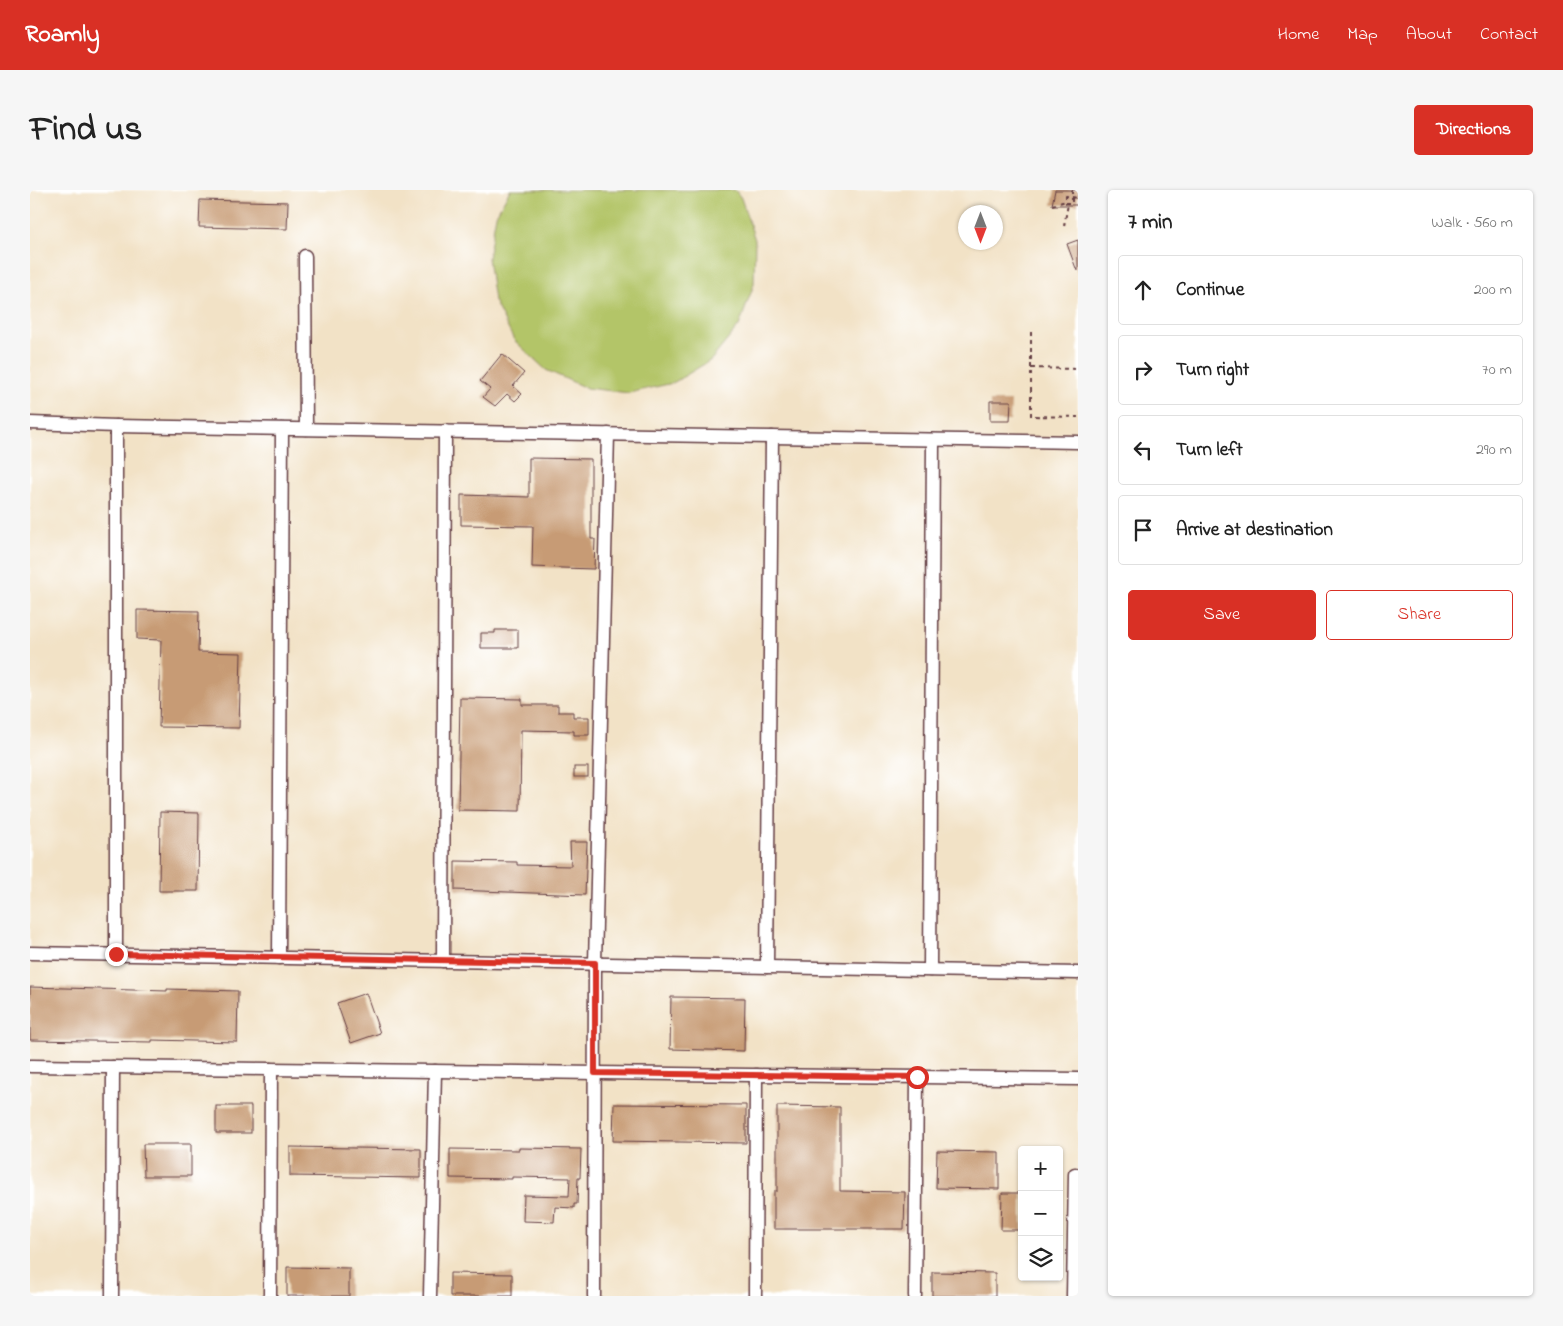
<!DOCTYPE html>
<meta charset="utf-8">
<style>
:root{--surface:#fff;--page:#f6f6f6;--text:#222;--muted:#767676;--line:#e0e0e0;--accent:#d93025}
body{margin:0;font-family:"Indie Flower",sans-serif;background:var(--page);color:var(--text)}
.controls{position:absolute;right:15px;bottom:15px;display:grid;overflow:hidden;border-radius:5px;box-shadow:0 1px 4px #0004}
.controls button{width:45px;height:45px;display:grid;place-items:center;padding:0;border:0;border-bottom:1px solid var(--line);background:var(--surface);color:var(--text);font:25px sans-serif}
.compass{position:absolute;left:928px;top:15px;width:45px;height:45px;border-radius:50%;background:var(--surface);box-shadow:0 1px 4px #0004;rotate:180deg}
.stop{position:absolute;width:15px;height:15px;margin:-11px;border:4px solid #d93025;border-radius:50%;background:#fff}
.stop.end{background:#d93025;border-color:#fff;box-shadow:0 1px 5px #0008}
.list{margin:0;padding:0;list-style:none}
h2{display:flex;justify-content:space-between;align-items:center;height:65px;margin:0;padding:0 20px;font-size:21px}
h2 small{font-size:16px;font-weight:400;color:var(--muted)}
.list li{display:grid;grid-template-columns:32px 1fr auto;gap:15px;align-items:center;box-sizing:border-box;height:70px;margin:0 10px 10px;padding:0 10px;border:1px solid var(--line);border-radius:5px}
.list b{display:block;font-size:19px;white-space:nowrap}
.list em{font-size:16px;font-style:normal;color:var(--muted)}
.actions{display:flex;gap:10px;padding:15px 20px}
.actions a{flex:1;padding:11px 0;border:1px solid var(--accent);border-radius:5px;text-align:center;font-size:18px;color:var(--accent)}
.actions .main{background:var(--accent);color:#fff}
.icon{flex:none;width:28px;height:28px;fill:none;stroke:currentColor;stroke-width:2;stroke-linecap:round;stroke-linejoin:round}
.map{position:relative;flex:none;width:1048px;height:1106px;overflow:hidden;border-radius:5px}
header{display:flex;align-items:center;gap:30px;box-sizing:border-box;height:70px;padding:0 25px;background:var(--accent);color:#fff}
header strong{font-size:24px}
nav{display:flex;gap:28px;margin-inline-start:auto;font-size:18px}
.intro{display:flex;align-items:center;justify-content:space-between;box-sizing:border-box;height:120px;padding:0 30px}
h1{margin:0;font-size:35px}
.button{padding:12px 22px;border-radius:5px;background:var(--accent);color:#fff;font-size:18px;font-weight:700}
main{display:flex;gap:30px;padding:0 30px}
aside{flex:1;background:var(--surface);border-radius:5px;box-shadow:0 1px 4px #0004}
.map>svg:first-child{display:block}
.green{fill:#b3c568;stroke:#7e724a}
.building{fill:#c79b75}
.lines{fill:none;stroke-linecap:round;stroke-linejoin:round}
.minor-casing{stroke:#633c42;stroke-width:15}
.path{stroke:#633c42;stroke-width:2;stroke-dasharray:4 4;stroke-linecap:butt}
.minor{stroke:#fff;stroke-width:12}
.route{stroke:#d93025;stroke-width:6}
</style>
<header>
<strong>Roamly</strong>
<nav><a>Home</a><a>Map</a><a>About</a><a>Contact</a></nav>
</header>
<div class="intro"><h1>Find us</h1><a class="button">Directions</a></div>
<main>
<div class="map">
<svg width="1048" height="1106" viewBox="0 0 1048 1106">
<rect width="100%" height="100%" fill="#fff"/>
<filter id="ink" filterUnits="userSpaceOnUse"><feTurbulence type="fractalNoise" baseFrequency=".02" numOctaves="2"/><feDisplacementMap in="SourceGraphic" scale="10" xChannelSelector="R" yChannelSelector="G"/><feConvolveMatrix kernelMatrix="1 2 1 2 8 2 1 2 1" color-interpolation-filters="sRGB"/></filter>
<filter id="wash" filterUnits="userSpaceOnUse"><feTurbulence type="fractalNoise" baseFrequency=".0096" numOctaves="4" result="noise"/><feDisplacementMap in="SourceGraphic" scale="20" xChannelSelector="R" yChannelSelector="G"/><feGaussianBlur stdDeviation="1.12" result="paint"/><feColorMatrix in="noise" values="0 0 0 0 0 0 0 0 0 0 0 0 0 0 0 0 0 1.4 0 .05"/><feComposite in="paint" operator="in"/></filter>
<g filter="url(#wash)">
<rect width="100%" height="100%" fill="#f2e2c6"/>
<polygon class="green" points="480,0 705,0 711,8 725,50 724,94 709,136 681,170 643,193 599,203 556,198 516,180 484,150 464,111 458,68 466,25"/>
<g id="blocks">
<g class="building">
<polygon points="1025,0 1048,0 1048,15 1022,15"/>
<polygon points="170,10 258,12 257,39 169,37"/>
<polygon points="1048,50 1048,81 1047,81 1037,54"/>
<polygon points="472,164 494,183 483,196 492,204 485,211 477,204 465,216 453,207 460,199 450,191"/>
<polygon points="960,211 981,211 980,231 960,231"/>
<polygon points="499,268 561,269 561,349 565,349 564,379 502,377 503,336 431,335 431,305 499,307"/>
<polygon points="107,420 169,421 168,462 211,463 209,538 129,537 131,450 107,449"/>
<polygon points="465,440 488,440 488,458 451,458 451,443 465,443"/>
<polygon points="430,508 492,509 492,515 528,515 528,522 543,522 543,527 559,527 559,545 544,545 544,541 491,540 490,621 428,620"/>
<rect x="544" y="577" width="14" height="10"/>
<polygon points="130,622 169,623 168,701 129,701"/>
<polygon points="540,652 557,652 555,705 425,700 425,671 487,672 487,675 541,676"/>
<polygon points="0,797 137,801 137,799 208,801 207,852 122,850 122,852 0,850"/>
<polygon points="336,803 350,843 321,853 307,813"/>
<polygon points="641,807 715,808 714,861 640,859"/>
<polygon points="584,914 716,915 716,953 583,951"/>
<rect x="186" y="916" width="35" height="27"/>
<polygon points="747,916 810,917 810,1001 875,1002 874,1039 744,1039 744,1001 747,1001"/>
<polygon points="113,954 161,954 161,986 114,986"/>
<polygon points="260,957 391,959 391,988 260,986"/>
<polygon points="489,958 551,959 550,988 548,988 547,1014 544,1014 544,1018 525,1017 524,1032 493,1031 494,1005 539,1006 540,988 482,987 482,989 420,988 420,959 489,960"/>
<polygon points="907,961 969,962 969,999 906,998"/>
<polygon points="972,1003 992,1003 992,1040 971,1040"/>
<polygon points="257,1077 319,1078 319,1106 257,1106"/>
<polygon points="902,1082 965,1083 965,1106 902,1106"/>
<polygon points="420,1083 482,1084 482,1106 420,1106"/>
</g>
</g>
</g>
<g filter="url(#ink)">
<use href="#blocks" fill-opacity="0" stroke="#633c42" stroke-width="1"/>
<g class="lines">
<g class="minor-casing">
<g id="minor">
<polyline points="275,66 276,239"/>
<polyline points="0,233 86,236 1048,252"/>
<polyline points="86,236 86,765"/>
<polyline points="0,763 1048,783"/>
<polyline points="249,768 252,239"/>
<polyline points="413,771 415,241"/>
<polyline points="737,777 742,247"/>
<polyline points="900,780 903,250"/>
<polyline points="0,876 1048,889"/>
<polyline points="82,1106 83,877"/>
<polyline points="240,1106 241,879"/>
<polyline points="400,1106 405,881"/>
<polyline points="564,1106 565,773 578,244"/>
<polyline points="725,1106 726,885"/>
<polyline points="885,1106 887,887"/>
<polyline points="1043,1106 1045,984"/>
</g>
</g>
<g class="path">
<polyline points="1042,0 1042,13 1036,13 1036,6 1048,8"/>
<polyline points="1022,15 1036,11"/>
<polyline points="1034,36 1038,14"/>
<polyline points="1001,142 1001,226 1048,227"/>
<polyline points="1001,178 1048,179"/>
</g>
<use href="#minor" class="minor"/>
</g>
</g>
<g class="lines" filter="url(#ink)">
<polyline class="route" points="86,764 565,773 565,883 887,887"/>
</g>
</svg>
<div class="controls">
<button>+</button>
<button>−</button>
<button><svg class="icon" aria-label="layers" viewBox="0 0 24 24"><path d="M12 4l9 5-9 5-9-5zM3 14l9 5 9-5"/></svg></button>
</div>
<svg class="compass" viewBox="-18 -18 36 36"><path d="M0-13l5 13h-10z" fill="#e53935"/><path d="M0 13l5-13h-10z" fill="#767676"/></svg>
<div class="stop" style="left:887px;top:887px"></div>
<div class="stop end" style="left:86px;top:764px"></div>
</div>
<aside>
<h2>7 min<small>Walk · 560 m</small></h2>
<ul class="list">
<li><svg class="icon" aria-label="ahead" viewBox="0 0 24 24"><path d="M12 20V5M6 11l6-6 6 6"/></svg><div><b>Continue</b></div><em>200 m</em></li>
<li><svg class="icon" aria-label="right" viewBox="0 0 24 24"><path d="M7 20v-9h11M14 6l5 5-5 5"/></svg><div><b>Turn right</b></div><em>70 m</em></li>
<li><svg class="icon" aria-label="left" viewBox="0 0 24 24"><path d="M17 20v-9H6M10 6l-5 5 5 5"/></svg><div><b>Turn left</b></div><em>290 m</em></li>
<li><svg class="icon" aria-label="arrive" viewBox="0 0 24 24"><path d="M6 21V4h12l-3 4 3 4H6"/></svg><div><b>Arrive at destination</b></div></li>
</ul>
<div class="actions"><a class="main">Save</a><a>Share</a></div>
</aside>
</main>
